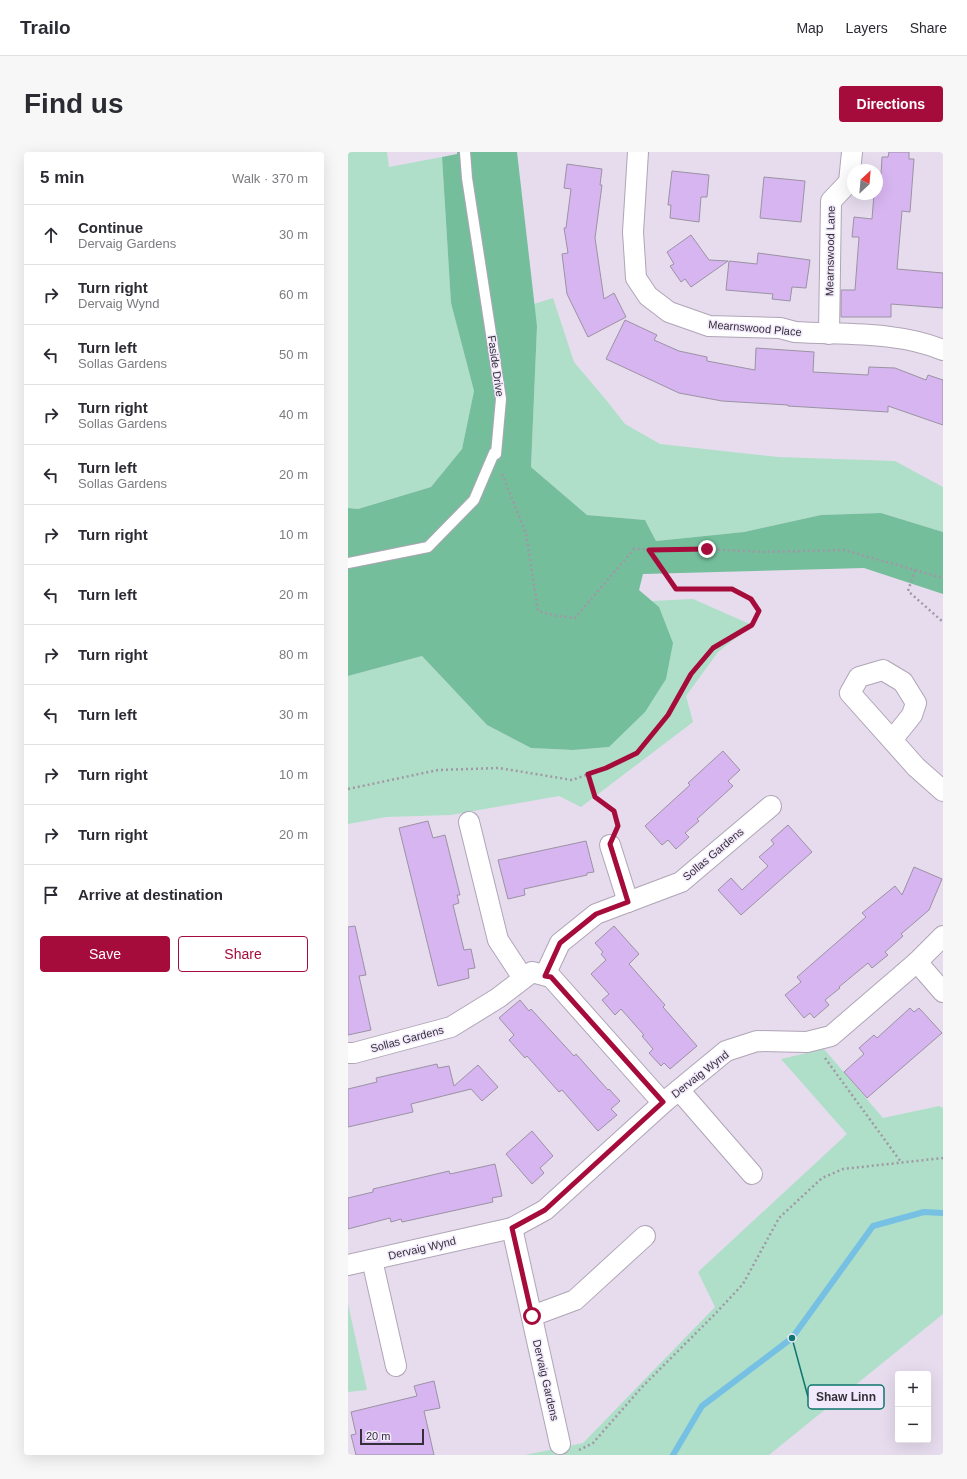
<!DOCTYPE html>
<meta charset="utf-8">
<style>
:root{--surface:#fff;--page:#f7f7f7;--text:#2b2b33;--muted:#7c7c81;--line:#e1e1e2;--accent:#a60c3b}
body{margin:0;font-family:Helvetica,sans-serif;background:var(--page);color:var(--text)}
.controls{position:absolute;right:12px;bottom:12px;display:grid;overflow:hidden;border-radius:4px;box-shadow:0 4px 16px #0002}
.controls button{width:36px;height:36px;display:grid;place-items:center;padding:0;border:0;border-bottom:1px solid var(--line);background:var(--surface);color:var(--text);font:20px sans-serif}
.compass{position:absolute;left:499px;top:12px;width:36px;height:36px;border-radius:50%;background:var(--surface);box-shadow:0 4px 16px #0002;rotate:26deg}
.scale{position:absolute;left:12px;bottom:10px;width:64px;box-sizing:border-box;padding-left:4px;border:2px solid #343037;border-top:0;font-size:11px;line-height:14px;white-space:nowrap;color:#343037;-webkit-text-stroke:3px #f3e9fc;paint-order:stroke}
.stop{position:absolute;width:12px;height:12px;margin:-9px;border:3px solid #a60c3b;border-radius:50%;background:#fff}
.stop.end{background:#a60c3b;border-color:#fff;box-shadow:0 1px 4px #0008}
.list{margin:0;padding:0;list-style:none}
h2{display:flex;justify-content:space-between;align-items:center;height:52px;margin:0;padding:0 16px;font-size:17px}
h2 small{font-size:13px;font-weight:400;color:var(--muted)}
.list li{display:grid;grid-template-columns:26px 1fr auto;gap:12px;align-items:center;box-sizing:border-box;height:60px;padding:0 16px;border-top:1px solid var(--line)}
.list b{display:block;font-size:15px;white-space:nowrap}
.list p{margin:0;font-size:13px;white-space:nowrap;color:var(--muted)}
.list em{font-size:13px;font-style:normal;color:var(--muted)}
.actions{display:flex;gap:8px;padding:12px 16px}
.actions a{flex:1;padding:9px 0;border:1px solid var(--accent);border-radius:4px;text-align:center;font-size:14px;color:var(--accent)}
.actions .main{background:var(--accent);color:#fff}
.icon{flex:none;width:22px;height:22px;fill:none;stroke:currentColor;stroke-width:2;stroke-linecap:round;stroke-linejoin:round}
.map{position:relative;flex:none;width:595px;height:1303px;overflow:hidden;border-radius:4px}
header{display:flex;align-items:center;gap:24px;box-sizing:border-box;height:56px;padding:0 20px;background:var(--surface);border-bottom:1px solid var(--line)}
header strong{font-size:19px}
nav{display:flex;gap:22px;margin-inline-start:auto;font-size:14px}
.intro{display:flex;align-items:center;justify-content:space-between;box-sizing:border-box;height:96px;padding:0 24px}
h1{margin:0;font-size:28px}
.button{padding:10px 18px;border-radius:4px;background:var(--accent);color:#fff;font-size:14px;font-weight:700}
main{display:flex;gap:24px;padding:0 24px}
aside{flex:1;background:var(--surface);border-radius:4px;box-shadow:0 4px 16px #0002}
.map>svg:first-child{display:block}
.green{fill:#afdfc8}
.forest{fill:#74be9c}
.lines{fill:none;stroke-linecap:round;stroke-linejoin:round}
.stream{stroke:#76c0e3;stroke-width:6}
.building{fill:#d7b5f0;stroke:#9b92a3}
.service-casing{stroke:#afa5b6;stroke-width:12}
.minor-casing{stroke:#afa5b6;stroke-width:22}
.path{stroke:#a098a6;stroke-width:2.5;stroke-dasharray:2 3;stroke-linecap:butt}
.service{stroke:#fff;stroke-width:10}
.minor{stroke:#fff;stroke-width:20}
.route{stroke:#a60c3b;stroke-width:5}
.labels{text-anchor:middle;stroke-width:3;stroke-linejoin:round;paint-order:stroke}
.street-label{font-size:11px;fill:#343037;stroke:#f3e9fc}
.leader{fill:none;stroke:#0f766e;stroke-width:1.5}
.callout-dot{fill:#0f766e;stroke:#f3e9fc;stroke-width:1.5}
.callout{fill:#f3e9fc;stroke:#0f766e;stroke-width:1.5}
.callout-label{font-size:12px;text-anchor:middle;font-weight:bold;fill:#343037}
</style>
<header>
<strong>Trailo</strong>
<nav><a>Map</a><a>Layers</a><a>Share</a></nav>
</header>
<div class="intro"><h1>Find us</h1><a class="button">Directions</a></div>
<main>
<aside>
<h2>5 min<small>Walk · 370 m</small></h2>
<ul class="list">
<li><svg class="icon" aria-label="ahead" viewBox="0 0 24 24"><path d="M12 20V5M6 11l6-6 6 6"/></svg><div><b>Continue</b><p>Dervaig Gardens</p></div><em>30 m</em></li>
<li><svg class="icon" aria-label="right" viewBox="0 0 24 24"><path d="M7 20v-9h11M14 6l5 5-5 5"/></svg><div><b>Turn right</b><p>Dervaig Wynd</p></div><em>60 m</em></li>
<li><svg class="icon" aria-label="left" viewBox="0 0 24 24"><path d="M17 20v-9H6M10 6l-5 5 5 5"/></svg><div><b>Turn left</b><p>Sollas Gardens</p></div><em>50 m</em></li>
<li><svg class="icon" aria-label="right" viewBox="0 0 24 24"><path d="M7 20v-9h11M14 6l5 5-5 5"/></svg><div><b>Turn right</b><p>Sollas Gardens</p></div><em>40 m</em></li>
<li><svg class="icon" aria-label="left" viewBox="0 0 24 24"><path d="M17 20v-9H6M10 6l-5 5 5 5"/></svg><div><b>Turn left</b><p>Sollas Gardens</p></div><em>20 m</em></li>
<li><svg class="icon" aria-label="right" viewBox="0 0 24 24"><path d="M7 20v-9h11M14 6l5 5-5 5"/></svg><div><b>Turn right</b></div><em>10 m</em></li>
<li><svg class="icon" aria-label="left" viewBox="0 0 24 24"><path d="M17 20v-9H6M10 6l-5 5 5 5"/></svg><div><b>Turn left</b></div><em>20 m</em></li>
<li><svg class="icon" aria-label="right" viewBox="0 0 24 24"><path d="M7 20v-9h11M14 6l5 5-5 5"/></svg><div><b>Turn right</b></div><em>80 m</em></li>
<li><svg class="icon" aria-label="left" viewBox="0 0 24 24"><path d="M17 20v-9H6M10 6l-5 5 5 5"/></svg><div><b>Turn left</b></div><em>30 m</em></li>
<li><svg class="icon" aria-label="right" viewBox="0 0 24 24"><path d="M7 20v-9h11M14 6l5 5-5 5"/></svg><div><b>Turn right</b></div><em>10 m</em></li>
<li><svg class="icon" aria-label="right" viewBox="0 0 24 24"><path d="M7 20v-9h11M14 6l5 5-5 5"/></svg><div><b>Turn right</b></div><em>20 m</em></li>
<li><svg class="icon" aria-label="arrive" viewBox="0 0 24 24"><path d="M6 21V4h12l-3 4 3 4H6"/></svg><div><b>Arrive at destination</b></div></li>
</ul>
<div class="actions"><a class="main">Save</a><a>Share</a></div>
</aside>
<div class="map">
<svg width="595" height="1303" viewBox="0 0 595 1303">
<rect width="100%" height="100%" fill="#e6dcee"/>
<g class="green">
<polygon points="0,0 39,0 41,15 94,5 103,151 126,239 114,297 83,335 10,357 0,356"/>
<polygon points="205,146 226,210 259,249 277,272 312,292 430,305 547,309 595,335 595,380 533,361 473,363 396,380 308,389 297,368 239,363 183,315 189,174 186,152"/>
<polygon points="345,447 404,473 370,500 338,544 345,570 233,655 211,644 103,663 38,665 0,672 0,524 74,504 139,573 183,596 225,598 261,595 311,455 304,449"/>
<polygon points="476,897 535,966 591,954 595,956 595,1162 421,1303 177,1303 235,1291 367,1155 350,1120 499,982 433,907"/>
<polygon points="0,1152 19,1238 0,1240"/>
</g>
<polygon class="forest" points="109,0 169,0 189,174 183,315 239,363 297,368 308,389 396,380 473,363 533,361 595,380 595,442 516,416 295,422 291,438 311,455 325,491 318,527 297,560 261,595 225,598 183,596 139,573 74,504 0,524 0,356 10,357 83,335 114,297 126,239 103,151 94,5 109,2"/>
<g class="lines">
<polyline class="stream" points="325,1303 354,1254 444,1186 525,1074 576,1060 595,1061"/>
</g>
<g class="building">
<polygon points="541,0 561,0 561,7 566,7 562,60 554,59 549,117 595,121 595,156 543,152 543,165 493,165 493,138 507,138 511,85 504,85 506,65 524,67 526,42 529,42 529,22 533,22 534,5 540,5"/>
<polygon points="219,12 254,17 252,33 254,33 247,86 256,147 266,141 278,165 240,185 219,142 214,102 220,101 216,76 218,76 223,37 216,36"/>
<polygon points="324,19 361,23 359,45 353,45 351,70 322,66 323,53 320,53"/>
<polygon points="416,25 457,29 453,70 412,66"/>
<polygon points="343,83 361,108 380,109 343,135 337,127 333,130 322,114 326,112 319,100"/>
<polygon points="410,101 462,108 458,136 444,135 442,149 424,147 425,142 378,138 381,109 409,112"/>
<polygon points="277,168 309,183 306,188 331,199 359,205 359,209 407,218 408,196 466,200 465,220 520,223 521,215 547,216 578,228 580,223 595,228 595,273 540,254 540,260 440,254 440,253 374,249 331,241 258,207"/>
<polygon points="375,599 392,618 380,629 385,634 349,667 351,669 337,681 341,685 328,697 320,688 314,693 297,674 342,633 340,631"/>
<polygon points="80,669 85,686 97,683 112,743 109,743 111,751 105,753 116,798 123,797 127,816 120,817 121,826 90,834 51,676"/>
<polygon points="440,673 464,700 393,763 370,738 383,726 394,738 420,714 411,705 426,692 423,688"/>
<polygon points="238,689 246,720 239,721 239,723 176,737 177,743 160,747 150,708"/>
<polygon points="566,715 594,727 581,758 553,782 555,784 537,800 540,803 524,816 520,811 491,835 492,836 477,848 481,853 466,866 462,861 456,866 437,843 453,830 449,825 518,765 514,761 547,734 554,743"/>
<polygon points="7,774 18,823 11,824 23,878 0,883 0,775"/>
<polygon points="266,774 291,802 281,812 317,853 315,855 349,894 322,917 316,911 313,914 301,901 305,897 294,884 296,883 273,857 267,863 254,848 261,842 243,822 258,808 253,802 255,800 247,791"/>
<polygon points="172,848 181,859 183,857 226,904 228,902 260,938 261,937 272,949 263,957 269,963 250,979 214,938 211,940 179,904 177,906 161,888 166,883 151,866"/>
<polygon points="562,856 566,860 571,856 594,881 519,946 496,920 516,902 511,896 526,883 529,886"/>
<polygon points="89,912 90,916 101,914 106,934 130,913 150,935 134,949 123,937 63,952 65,960 0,975 0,937 29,930 28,926"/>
<polygon points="184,979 205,1004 192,1016 196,1021 184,1032 158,1002"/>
<polygon points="147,1012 154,1044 144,1046 145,1050 54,1070 53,1067 43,1070 42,1066 0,1077 0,1046 25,1040 25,1037 101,1019 102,1022"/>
<polygon points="86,1229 92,1256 76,1259 86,1303 8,1303 3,1283 8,1282 3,1260 69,1244 66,1234"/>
</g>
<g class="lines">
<g class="service-casing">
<polyline id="service" points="0,411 80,395 126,348 146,301 148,302 153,247 119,26 117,0"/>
</g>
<g class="minor-casing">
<g id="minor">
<path d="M290,0L285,80L288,126L300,144L321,160L361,174L432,176L447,180C496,183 549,179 595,198"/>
<polyline points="481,182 483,49 501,30 504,0"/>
<polyline points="544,588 564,563 568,551 555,530 535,518 511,525 502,541 568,615 595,639"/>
<polyline points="121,670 150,788 175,826"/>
<polyline points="262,693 280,750"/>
<polyline points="569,810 595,840"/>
<polyline points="197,823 212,791 248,762 333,730 423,654"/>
<polyline points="0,901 6,901 103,875 150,846 184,820 203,825 315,951"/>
<polyline points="331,938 404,1022"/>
<polyline points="164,1076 212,1292"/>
<polyline points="24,1108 48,1214"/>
<polyline points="0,1113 164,1076 197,1058 315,951 378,899 409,889 459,890 483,884 569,810 595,784"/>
<polyline points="184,1164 227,1148 297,1084"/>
</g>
</g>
<g class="path">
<polyline points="154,322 178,381 190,459 209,464 227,466 286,397 359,397 414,400 496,398 595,426"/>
<polyline points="567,418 560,439 595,470"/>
<polyline points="240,622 247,645 266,659 270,674"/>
<polyline points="0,637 90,618 151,616 224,628 258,616 289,601 320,563 343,522 365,496 404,473 411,459 403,447 384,437 328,437 301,398"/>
<polyline points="477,906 553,1010"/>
<polyline points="231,1298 245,1291 294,1235 367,1162 395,1132 431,1066 474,1026 495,1017 595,1006"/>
</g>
<use href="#service" class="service"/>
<use href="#minor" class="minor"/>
</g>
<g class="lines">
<polyline class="route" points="184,1164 164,1076 197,1058 315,950 203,825 197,824 212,791 248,762 280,750 262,692 270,674 266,659 247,645 240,622 258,616 289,601 320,563 343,522 365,496 404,473 411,459 403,447 384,437 328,437 301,398 359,397"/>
</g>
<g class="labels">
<g class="street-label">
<text transform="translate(482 99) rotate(-89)" y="4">Mearnswood Lane</text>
<text transform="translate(407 176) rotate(5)" y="4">Mearnswood Place</text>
<text transform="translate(148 214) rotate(82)" y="4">Faside Drive</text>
<text transform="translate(365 702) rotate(-40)" y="4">Sollas Gardens</text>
<text transform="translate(59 887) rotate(-15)" y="4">Sollas Gardens</text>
<text transform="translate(352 922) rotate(-38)" y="4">Dervaig Wynd</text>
<text transform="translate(74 1096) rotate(-13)" y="4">Dervaig Wynd</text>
<text transform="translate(198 1228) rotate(77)" y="4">Dervaig Gardens</text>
</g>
</g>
<path class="leader" d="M444 1186L460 1245"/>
<circle class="callout-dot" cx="444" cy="1186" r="4"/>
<rect class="callout" x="460" y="1233" width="76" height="24" rx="4"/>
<g class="callout-label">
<text x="498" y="1249">Shaw Linn</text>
</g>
</svg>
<div class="controls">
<button>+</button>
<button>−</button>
</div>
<svg class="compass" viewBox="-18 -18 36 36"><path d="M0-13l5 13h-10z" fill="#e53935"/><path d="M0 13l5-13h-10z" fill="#7c7c81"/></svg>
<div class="scale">20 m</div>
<div class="stop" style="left:184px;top:1164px"></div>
<div class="stop end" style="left:359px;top:397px"></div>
</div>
</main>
